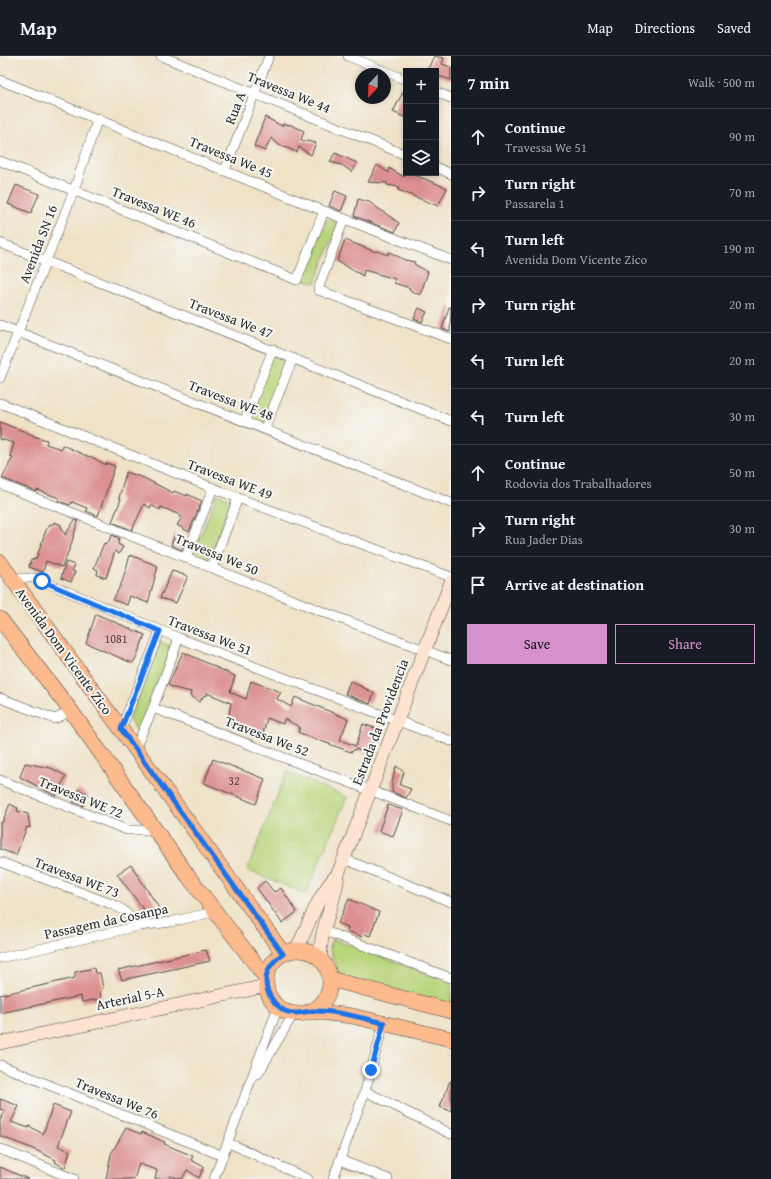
<!DOCTYPE html>
<meta charset="utf-8">
<style>
:root{--surface:#171b24;--page:#242831;--text:#f1f3f6;--muted:#9ea1a6;--line:#363941;--accent:#d690ce}
body{margin:0;font-family:"Gentium Book Plus",serif;background:var(--page);color:var(--text)}
.controls{position:absolute;right:12px;top:12px;display:grid;overflow:hidden;border-radius:0px;box-shadow:0 2px 6px #0003}
.controls button{width:36px;height:36px;display:grid;place-items:center;padding:0;border:0;border-bottom:1px solid var(--line);background:var(--surface);color:var(--text);font:20px sans-serif}
.compass{position:absolute;left:355px;top:12px;width:36px;height:36px;border-radius:50%;background:var(--surface);box-shadow:0 2px 6px #0003;rotate:202deg}
.stop{position:absolute;width:12px;height:12px;margin:-9px;border:3px solid #1a73e8;border-radius:50%;background:#fff}
.stop.end{background:#1a73e8;border-color:#fff;box-shadow:0 1px 4px #0008}
.list{margin:0;padding:0;list-style:none}
h2{display:flex;justify-content:space-between;align-items:center;height:52px;margin:0;padding:0 16px;font-size:17px}
h2 small{font-size:13px;font-weight:400;color:var(--muted)}
.list li{display:grid;grid-template-columns:26px 1fr auto;gap:12px;align-items:center;box-sizing:border-box;height:56px;padding:0 16px;border-top:1px solid var(--line)}
.list b{display:block;font-size:15px;white-space:nowrap}
.list p{margin:0;font-size:13px;white-space:nowrap;color:var(--muted)}
.list em{font-size:13px;font-style:normal;color:var(--muted)}
.actions{display:flex;gap:8px;padding:12px 16px}
.actions a{flex:1;padding:9px 0;border:1px solid var(--accent);border-radius:0px;text-align:center;font-size:14px;color:var(--accent)}
.actions .main{background:var(--accent);color:#111}
.icon{flex:none;width:22px;height:22px;fill:none;stroke:currentColor;stroke-width:2;stroke-linecap:round;stroke-linejoin:round}
.map{position:relative;flex:none;width:451px;height:1123px;overflow:hidden}
header{display:flex;align-items:center;gap:24px;box-sizing:border-box;height:56px;padding:0 20px;background:var(--surface);border-bottom:1px solid var(--line)}
header strong{font-size:19px}
nav{display:flex;gap:22px;margin-inline-start:auto;font-size:14px}
main{display:flex}
aside{flex:1;background:var(--surface)}
.map>svg:first-child{display:block}
.green{fill:#b9d57b;stroke:#728053}
.building{fill:#dc9190}
.lines{fill:none;stroke-linecap:round;stroke-linejoin:round}
.minor-casing{stroke:#484642;stroke-width:10}
.secondary-casing{stroke:#484642;stroke-width:14}
.primary-casing{stroke:#484642;stroke-width:16}
.minor{stroke:#fff;stroke-width:9}
.secondary{stroke:#fee3d1;stroke-width:13}
.primary{stroke:#fcba8d;stroke-width:15}
.route{stroke:#1a73e8;stroke-width:5}
.labels{text-anchor:middle;stroke-width:4;stroke-linejoin:round;paint-order:stroke}
.number-label{font-size:12px;fill:#574444}
.street-label{font-size:14px;fill:#2b2b2b;stroke:#f6f6f2}
</style>
<header>
<strong>Map</strong>
<nav><a>Map</a><a>Directions</a><a>Saved</a></nav>
</header>
<main>
<div class="map">
<svg width="451" height="1123" viewBox="0 0 451 1123">
<rect width="100%" height="100%" fill="#f6f6f2"/>
<filter id="ink" filterUnits="userSpaceOnUse"><feTurbulence type="fractalNoise" baseFrequency=".025" numOctaves="2"/><feDisplacementMap in="SourceGraphic" scale="8" xChannelSelector="R" yChannelSelector="G"/><feConvolveMatrix kernelMatrix="1 2 1 2 8 2 1 2 1" color-interpolation-filters="sRGB"/></filter>
<filter id="wash" filterUnits="userSpaceOnUse"><feTurbulence type="fractalNoise" baseFrequency=".012" numOctaves="4" result="noise"/><feDisplacementMap in="SourceGraphic" scale="16" xChannelSelector="R" yChannelSelector="G"/><feGaussianBlur stdDeviation="0.9" result="paint"/><feColorMatrix in="noise" values="0 0 0 0 0 0 0 0 0 0 0 0 0 0 0 0 0 1.4 0 .05"/><feComposite in="paint" operator="in"/></filter>
<g filter="url(#wash)">
<rect width="100%" height="100%" fill="#efe2c7"/>
<g class="green">
<polygon points="327,163 339,167 315,227 303,223"/>
<polygon points="273,293 293,302 265,372 245,364"/>
<polygon points="217,438 232,444 208,504 193,499"/>
<polygon points="160,586 174,592 138,676 129,664"/>
<polygon points="287,716 347,741 306,838 247,814"/>
<polygon points="332,883 451,926 451,950 341,922 329,892"/>
</g>
<g id="blocks">
<g class="building">
<polygon points="434,0 444,2 442,8 451,11 451,24 436,19 436,15 427,15"/>
<polygon points="406,30 406,62 393,56"/>
<polygon points="265,61 282,70 283,68 291,69 304,75 301,84 316,87 311,99 299,91 297,96 279,89 271,82 265,95 254,90"/>
<polygon points="335,97 357,107 352,116 342,109 330,106"/>
<polygon points="377,109 389,117 389,112 404,121 406,117 410,117 447,132 438,150 398,134 399,131 387,129 387,127 368,126"/>
<polygon points="16,129 39,138 31,157 8,148"/>
<polygon points="335,135 347,140 341,155 329,150"/>
<polygon points="358,143 369,146 399,167 395,176 354,160"/>
<polygon points="345,184 376,196 377,195 388,199 389,196 405,204 415,206 414,208 428,216 420,239 409,234 410,232 394,227 395,223 364,214 363,220 337,205"/>
<polygon points="449,251 451,251 450,276 442,273"/>
<polygon points="419,252 427,256 422,266 414,263"/>
<polygon points="0,366 33,379 33,380 47,384 46,388 61,393 62,389 89,401 90,400 106,409 106,407 115,410 98,460 86,455 87,452 72,446 70,449 58,445 59,442 37,434 37,436 2,422 13,401 10,400 14,387 0,383"/>
<polygon points="126,416 144,422 173,437 174,435 187,440 187,438 202,445 189,476 177,469 182,462 179,461 180,459 161,451 160,454 151,449 150,452 144,448 132,474 112,466 121,443 119,442"/>
<polygon points="75,464 78,465 71,489 62,511 46,505 43,516 29,511 31,504 36,503 46,474 51,468 54,468 54,466 60,468 65,479"/>
<polygon points="175,478 187,483 182,494 171,489"/>
<polygon points="112,479 119,482 118,488 123,491 119,498 115,495 106,522 97,519 98,514 94,512 104,487 107,488"/>
<polygon points="130,499 158,510 148,547 130,540 127,549 113,544 122,526"/>
<polygon points="66,506 75,509 72,515 75,516 71,526 61,522"/>
<polygon points="172,515 188,520 176,547 160,542"/>
<polygon points="96,558 145,579 135,604 132,607 86,587"/>
<polygon points="183,596 235,620 230,636 246,643 251,625 281,636 277,643 291,651 295,641 348,663 340,684 356,690 363,668 378,673 367,698 356,693 351,696 307,680 298,676 300,671 284,663 283,668 267,662 262,682 250,679 250,675 227,669 231,647 207,637 207,640 204,639 200,646 190,640 191,636 174,632 168,629"/>
<polygon points="350,625 374,637 370,648 345,638"/>
<polygon points="213,703 265,723 256,748 204,727"/>
<polygon points="25,707 51,712 66,720 56,740 20,721"/>
<polygon points="396,710 404,716 400,729 411,733 406,742 392,736 392,726"/>
<polygon points="78,733 88,738 83,750 73,746"/>
<polygon points="10,748 18,752 17,755 28,758 30,772 27,771 16,799 0,793 0,767 2,767"/>
<polygon points="388,749 403,754 393,780 379,775"/>
<polygon points="131,809 159,852 147,858 117,818"/>
<polygon points="265,825 274,836 281,832 297,856 282,867 257,832"/>
<polygon points="349,843 379,856 370,880 365,878 362,881 347,875 348,871 338,867"/>
<polygon points="206,894 210,905 122,924 118,914"/>
<polygon points="94,912 95,917 100,917 103,932 100,935 101,943 82,946 81,940 0,957 0,939 75,922 75,916"/>
<polygon points="450,1025 451,1025 451,1055 440,1051"/>
<polygon points="0,1043 19,1050 11,1066 29,1072 29,1070 43,1078 53,1049 71,1056 58,1090 70,1095 65,1112 55,1106 56,1104 31,1092 0,1080 0,1065 5,1055 0,1053"/>
<polygon points="126,1072 141,1078 142,1076 165,1086 164,1088 193,1100 191,1104 204,1111 199,1122 187,1114 182,1123 170,1120 169,1123 155,1123 157,1114 139,1108 134,1123 106,1123 111,1098"/>
<polygon points="0,1111 28,1123 0,1123"/>
</g>
</g>
</g>
<g filter="url(#ink)">
<use href="#blocks" fill-opacity="0" stroke="#484642" stroke-width="1"/>
<g class="lines">
<g class="minor-casing">
<g id="minor">
<polyline points="161,0 406,99"/>
<polyline points="348,0 406,24"/>
<polyline points="0,24 324,155 451,204"/>
<polyline points="436,36 451,42"/>
<polyline points="0,105 297,224 324,155"/>
<polyline points="436,111 451,118"/>
<polyline points="225,114 269,0"/>
<polyline points="344,163 318,234 451,283"/>
<polyline points="0,187 451,365"/>
<polyline points="0,269 451,447"/>
<polyline points="0,322 74,134 98,62"/>
<polyline points="0,347 238,442 451,521"/>
<polyline points="245,364 273,293"/>
<polyline points="265,372 293,302"/>
<polyline points="0,428 318,554 451,604"/>
<polyline points="186,501 213,432"/>
<polyline points="212,511 238,442"/>
<polyline points="12,522 34,522 42,525 179,582 451,685"/>
<polyline points="0,642 55,663 71,655"/>
<polyline points="153,652 451,765"/>
<polyline points="121,673 160,575"/>
<polyline points="135,693 153,652 179,582"/>
<polyline points="0,724 127,774 154,774"/>
<polyline points="344,803 451,846"/>
<polyline points="0,806 114,849 123,854 139,870"/>
<polyline points="322,874 451,922"/>
<polyline points="0,902 139,870 171,866 217,855"/>
<polyline points="0,1009 223,1100"/>
<polyline points="258,1018 294,957"/>
<polyline points="365,1035 451,1078"/>
<polyline points="229,1087 308,1123"/>
<polyline points="0,1093 74,1123"/>
<polyline points="340,1104 388,1123"/>
<polyline points="214,1123 278,951"/>
<polyline points="333,1123 365,1035 384,967"/>
</g>
</g>
<g class="secondary-casing">
<g id="secondary">
<path d="M296,894C310,868 317,839 338,818"/>
<path d="M321,903C318,873 336,848 338,818L451,526"/>
<polyline points="0,987 266,930"/>
</g>
</g>
<g class="primary-casing">
<g id="primary">
<polyline points="0,506 283,897"/>
<polyline points="0,563 71,655 188,820 266,922"/>
<circle cx="298" cy="926" r="32"/>
<polyline points="330,923 451,955"/>
<polyline points="311,955 352,960 451,983"/>
</g>
</g>
<use href="#minor" class="minor"/>
<use href="#secondary" class="secondary"/>
<use href="#primary" class="primary"/>
</g>
</g>
<g class="lines" filter="url(#ink)">
<path class="route" d="M42,525L160,575L121,673L283,898C274,904 266,913 266,925C266,937 274,949 285,955C295,959 302,956 312,955C335,954 361,962 384,967L371,1014"/>
</g>
<g class="labels">
<g class="number-label">
<text x="116" y="587">1081</text>
<text x="234" y="729">32</text>
</g>
<g class="street-label">
<text transform="translate(289 36) rotate(22)" y="5">Travessa We 44</text>
<text transform="translate(235 52) rotate(-69)" y="5">Rua A</text>
<text transform="translate(231 101) rotate(22)" y="5">Travessa We 45</text>
<text transform="translate(154 151) rotate(22)" y="5">Travessa WE 46</text>
<text transform="translate(38 188) rotate(-69)" y="5">Avenida SN 16</text>
<text transform="translate(231 262) rotate(21)" y="5">Travessa We 47</text>
<text transform="translate(231 344) rotate(21)" y="5">Travessa WE 48</text>
<text transform="translate(230 423) rotate(21)" y="5">Travessa WE 49</text>
<text transform="translate(217 498) rotate(22)" y="5">Travessa We 50</text>
<text transform="translate(210 579) rotate(21)" y="5">Travessa We 51</text>
<text transform="translate(64 595) rotate(54)" y="5">Avenida Dom Vicente Zico</text>
<text transform="translate(380 666) rotate(-69)" y="5">Estrada da Providencia</text>
<text transform="translate(267 680) rotate(21)" y="5">Travessa We 52</text>
<text transform="translate(81 741) rotate(22)" y="5">Travessa WE 72</text>
<text transform="translate(77 821) rotate(21)" y="5">Travessa WE 73</text>
<text transform="translate(106 865) rotate(-12)" y="5">Passagem da Cosanpa</text>
<text transform="translate(130 942) rotate(-12)" y="5">Arterial 5-A</text>
<text transform="translate(117 1042) rotate(22)" y="5">Travessa We 76</text>
</g>
</g>
</svg>
<div class="controls">
<button>+</button>
<button>−</button>
<button><svg class="icon" aria-label="layers" viewBox="0 0 24 24"><path d="M12 4l9 5-9 5-9-5zM3 14l9 5 9-5"/></svg></button>
</div>
<svg class="compass" viewBox="-18 -18 36 36"><path d="M0-13l5 13h-10z" fill="#e53935"/><path d="M0 13l5-13h-10z" fill="#9ea1a6"/></svg>
<div class="stop" style="left:42px;top:525px"></div>
<div class="stop end" style="left:371px;top:1014px"></div>
</div>
<aside>
<h2>7 min<small>Walk · 500 m</small></h2>
<ul class="list">
<li><svg class="icon" aria-label="ahead" viewBox="0 0 24 24"><path d="M12 20V5M6 11l6-6 6 6"/></svg><div><b>Continue</b><p>Travessa We 51</p></div><em>90 m</em></li>
<li><svg class="icon" aria-label="right" viewBox="0 0 24 24"><path d="M7 20v-9h11M14 6l5 5-5 5"/></svg><div><b>Turn right</b><p>Passarela 1</p></div><em>70 m</em></li>
<li><svg class="icon" aria-label="left" viewBox="0 0 24 24"><path d="M17 20v-9H6M10 6l-5 5 5 5"/></svg><div><b>Turn left</b><p>Avenida Dom Vicente Zico</p></div><em>190 m</em></li>
<li><svg class="icon" aria-label="right" viewBox="0 0 24 24"><path d="M7 20v-9h11M14 6l5 5-5 5"/></svg><div><b>Turn right</b></div><em>20 m</em></li>
<li><svg class="icon" aria-label="left" viewBox="0 0 24 24"><path d="M17 20v-9H6M10 6l-5 5 5 5"/></svg><div><b>Turn left</b></div><em>20 m</em></li>
<li><svg class="icon" aria-label="left" viewBox="0 0 24 24"><path d="M17 20v-9H6M10 6l-5 5 5 5"/></svg><div><b>Turn left</b></div><em>30 m</em></li>
<li><svg class="icon" aria-label="ahead" viewBox="0 0 24 24"><path d="M12 20V5M6 11l6-6 6 6"/></svg><div><b>Continue</b><p>Rodovia dos Trabalhadores</p></div><em>50 m</em></li>
<li><svg class="icon" aria-label="right" viewBox="0 0 24 24"><path d="M7 20v-9h11M14 6l5 5-5 5"/></svg><div><b>Turn right</b><p>Rua Jader Dias</p></div><em>30 m</em></li>
<li><svg class="icon" aria-label="arrive" viewBox="0 0 24 24"><path d="M6 21V4h12l-3 4 3 4H6"/></svg><div><b>Arrive at destination</b></div></li>
</ul>
<div class="actions"><a class="main">Save</a><a>Share</a></div>
</aside>
</main>
